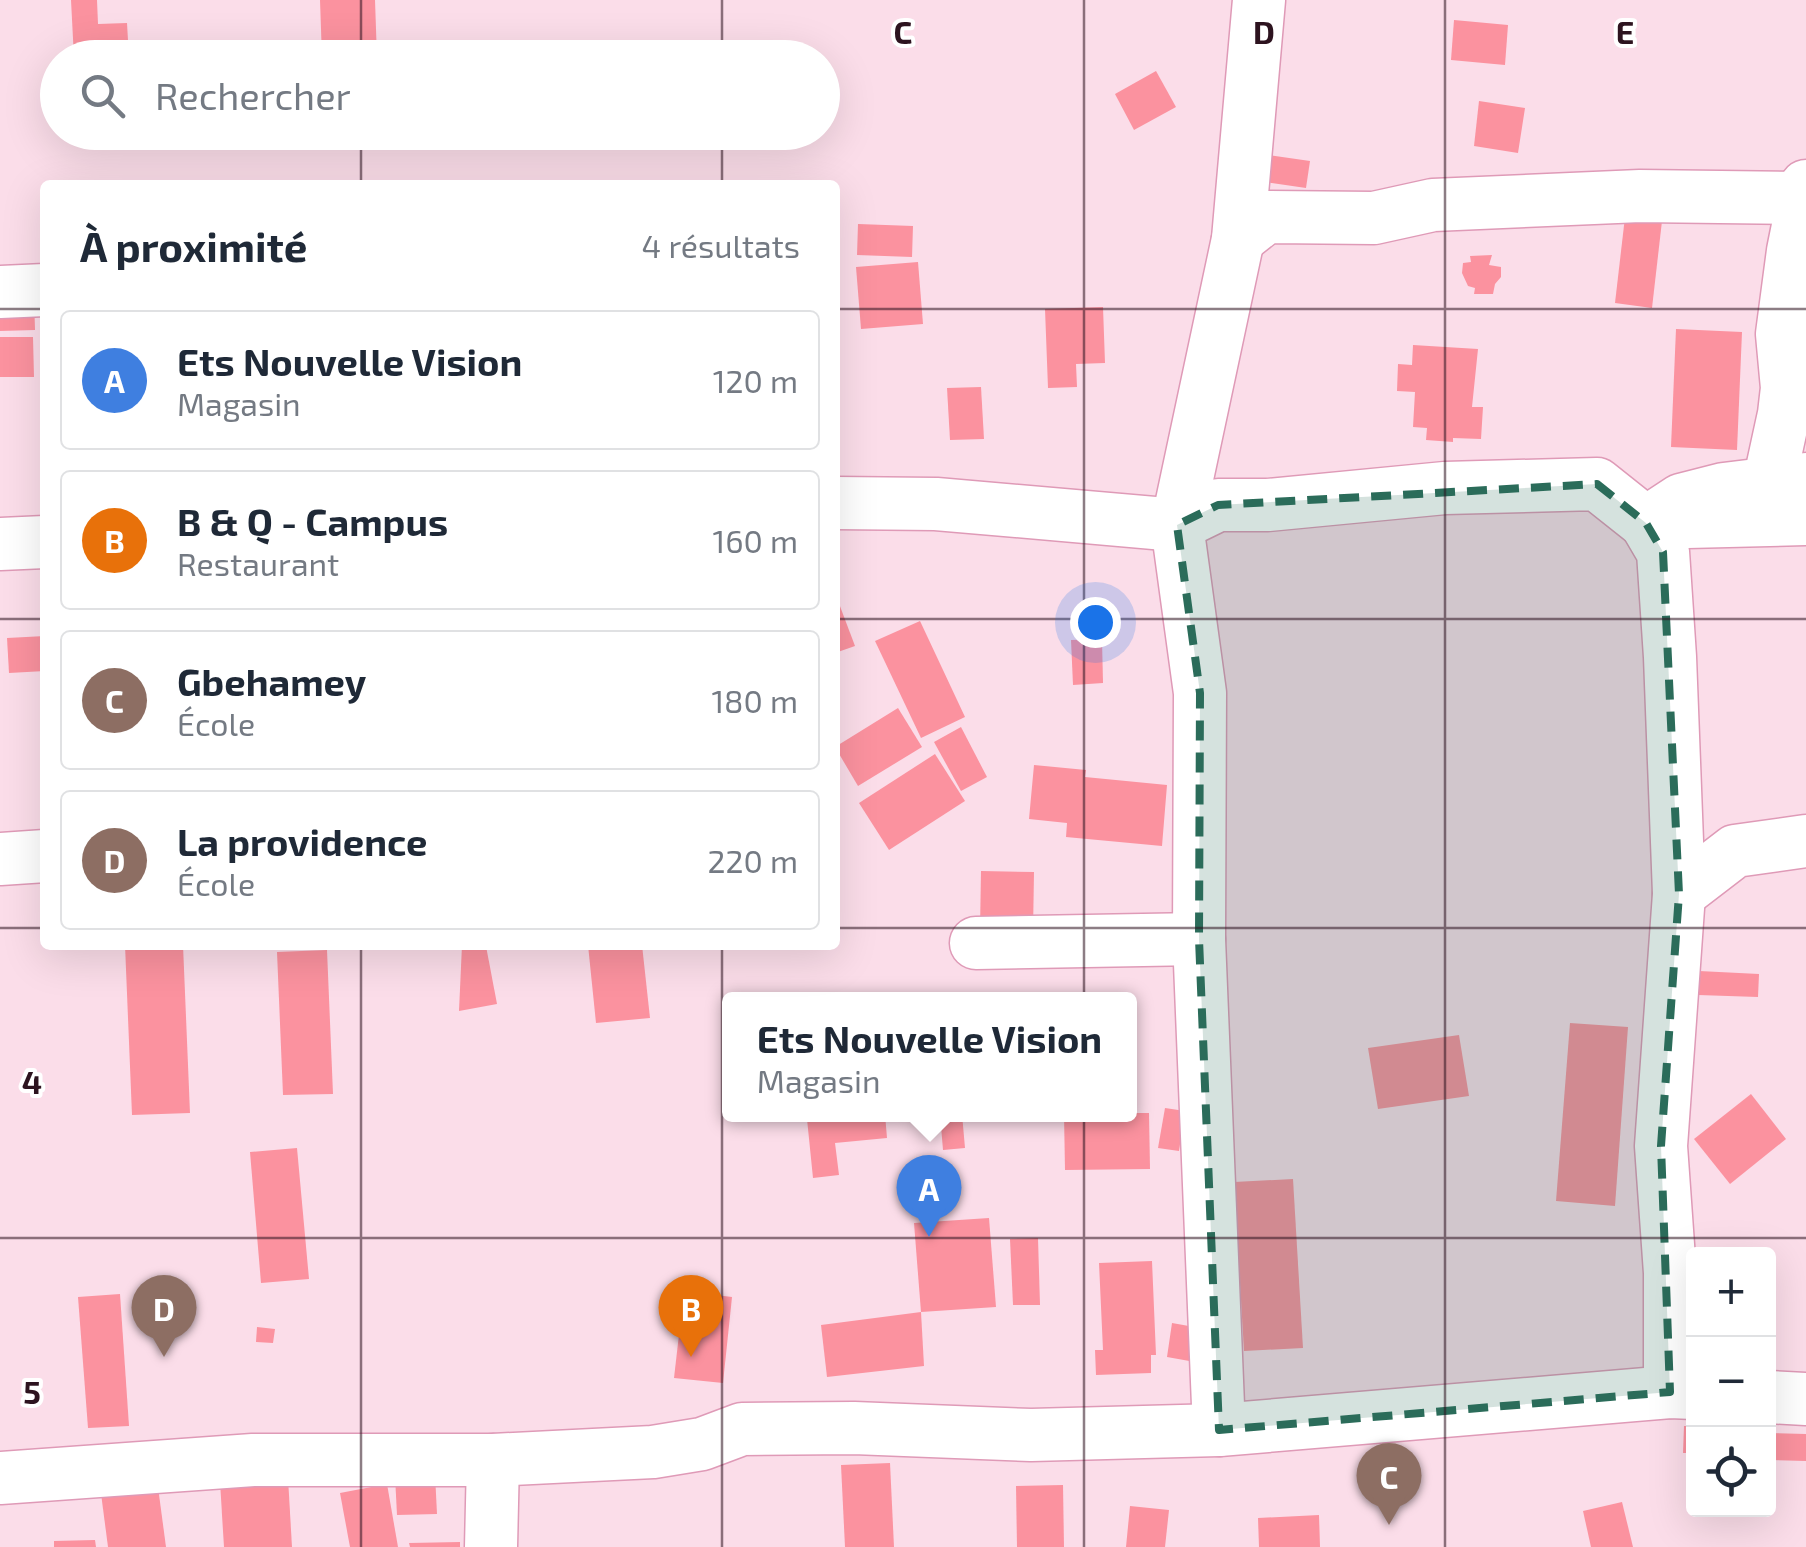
<!DOCTYPE html>
<html lang="fr">
<meta charset="utf-8">
<style>
:root{--surface:#fff;--page:#f6f6f7;--text:#1f2937;--muted:#747a83;--line:#e0e1e3;--accent:#db2777}
body{margin:0;font-family:"Exo 2",sans-serif;background:var(--page);color:var(--text)}
.controls{position:absolute;right:30px;bottom:30px;display:grid;overflow:hidden;border-radius:10px;box-shadow:0 10px 40px #0002}
.controls button{width:90px;height:90px;display:grid;place-items:center;padding:0;border:0;border-bottom:2px solid var(--line);background:var(--surface);color:var(--text);font:50px sans-serif}
.you{position:absolute;left:1095px;top:622px;width:35px;height:35px;margin:-25px;border:8px solid #fff;border-radius:50%;background:#1a73e8;box-shadow:0 0 0 15px #1a73e833}
.badge{display:grid;place-items:center;width:65px;height:65px;border-radius:50%;background:var(--accent);color:#fff;font-size:32px;font-weight:700}
.pin{position:absolute;translate:-50% -82px;filter:drop-shadow(0 2px 5px #0008)}
.pin::after{content:'';position:absolute;top:52px;width:35px;height:30px;background:inherit;clip-path:polygon(0 0,100% 0,50% 100%)}
.popup{position:absolute;left:722px;top:992px;width:415px;height:130px;box-sizing:border-box;display:grid;place-content:center;border-radius:10px;background:var(--surface);filter:drop-shadow(0 2px 8px #0005);font-size:32px;white-space:nowrap;color:var(--muted)}
.popup b{font-size:38px;color:var(--text)}
.popup::after{content:'';position:absolute;left:50%;top:100%;margin-left:-20px;border:20px solid transparent;border-top-color:var(--surface)}
.list{margin:0;padding:0;list-style:none}
h2{display:flex;justify-content:space-between;align-items:center;height:130px;margin:0;padding:0 40px;font-size:42px}
h2 small{font-size:32px;font-weight:400;color:var(--muted)}
.list li{display:grid;grid-template-columns:65px 1fr auto;gap:30px;align-items:center;box-sizing:border-box;height:140px;margin:0 20px 20px;padding:0 20px;border:2px solid var(--line);border-radius:10px}
.list b{display:block;font-size:38px;white-space:nowrap}
.list p{margin:0;font-size:32px;white-space:nowrap;color:var(--muted)}
.list em{font-size:32px;font-style:normal;color:var(--muted)}
.icon{flex:none;width:55px;height:55px;fill:none;stroke:currentColor;stroke-width:2;stroke-linecap:round;stroke-linejoin:round}
.map{position:relative;flex:none;width:1806px;height:1547px;overflow:hidden}
.search{position:absolute;background:var(--surface);box-shadow:0 10px 40px #0002;left:40px;top:40px;width:800px;height:110px;display:flex;align-items:center;gap:25px;box-sizing:border-box;padding:0 35px;border-radius:55px;color:var(--muted);font-size:38px}
.panel{position:absolute;background:var(--surface);box-shadow:0 10px 40px #0002;left:40px;top:180px;width:800px;height:770px;border-radius:10px}
.map>svg:first-child{display:block}
.building{fill:#fb929f}
.lines{fill:none;stroke-linecap:round;stroke-linejoin:round}
.minor-casing{stroke:#df9ab7;stroke-width:55}
.minor{stroke:#fff;stroke-width:52}
.marked{fill:#2b6c5a;fill-opacity:0.2;stroke:#2b6c5a;stroke-width:8;stroke-dasharray:20 12;stroke-linejoin:round}
.grid{fill:none;stroke:#2d131f;stroke-width:2.5;stroke-opacity:0.55}
.grid-label{font-size:32px;text-anchor:middle;font-weight:bold;fill:#2d131f;stroke:#fff;stroke-width:8;stroke-linejoin:round;paint-order:stroke}
</style>
<div class="map">
<svg width="1806" height="1547" viewBox="0 0 1806 1547">
<rect width="100%" height="100%" fill="#fbdde9"/>
<g class="building">
<polygon points="71,0 97,0 98,24 127,23 129,58 74,58"/>
<polygon points="320,0 375,0 377,58 322,58"/>
<polygon points="1454,20 1508,25 1505,65 1451,60"/>
<polygon points="1156,71 1176,107 1134,130 1115,94"/>
<polygon points="1479,101 1525,108 1518,153 1474,146"/>
<polygon points="1268,155 1310,161 1306,188 1265,182"/>
<polygon points="1625,217 1662,221 1652,308 1615,303"/>
<polygon points="858,224 913,226 912,257 857,255"/>
<polygon points="1492,255 1489,265 1501,267 1501,277 1495,284 1493,294 1474,294 1475,288 1468,286 1462,273 1463,263 1471,262 1470,256"/>
<polygon points="918,262 923,324 861,329 856,267"/>
<polygon points="34,297 35,330 0,331 0,298"/>
<polygon points="1103,307 1105,363 1076,364 1077,387 1048,388 1045,309"/>
<polygon points="1676,329 1742,332 1737,450 1671,447"/>
<polygon points="0,337 33,337 34,377 0,377"/>
<polygon points="1413,345 1478,349 1472,407 1483,407 1481,439 1453,438 1453,442 1426,440 1427,428 1413,427 1415,392 1397,391 1398,364 1412,365"/>
<polygon points="981,387 984,439 950,440 947,388"/>
<polygon points="835,593 855,646 835,653"/>
<polygon points="920,621 965,717 921,738 875,641"/>
<polygon points="45,636 45,671 9,673 7,638"/>
<polygon points="1102,639 1103,683 1073,685 1071,640"/>
<polygon points="898,708 922,747 858,786 835,747"/>
<polygon points="961,727 987,777 961,791 934,742"/>
<polygon points="935,754 965,801 889,850 859,803"/>
<polygon points="1034,765 1086,770 1085,777 1167,785 1162,846 1066,837 1067,823 1029,819"/>
<polygon points="981,871 1034,872 1033,932 980,930"/>
<polygon points="125,945 183,945 190,1113 132,1115"/>
<polygon points="462,945 486,946 497,1004 459,1011"/>
<polygon points="588,945 642,945 650,1018 596,1023"/>
<polygon points="327,950 333,1094 283,1095 277,952"/>
<polygon points="1699,971 1759,974 1758,997 1698,995"/>
<polygon points="1570,1023 1628,1027 1615,1206 1556,1201"/>
<polygon points="1459,1035 1469,1096 1378,1109 1368,1048"/>
<polygon points="1751,1094 1786,1139 1730,1184 1694,1139"/>
<polygon points="1165,1108 1185,1111 1179,1151 1158,1148"/>
<polygon points="1129,1113 1149,1113 1150,1169 1065,1170 1064,1114"/>
<polygon points="851,1114 885,1114 887,1138 835,1143 839,1175 813,1178 807,1119"/>
<polygon points="940,1114 962,1114 965,1148 943,1150"/>
<polygon points="297,1148 309,1279 261,1283 250,1152"/>
<polygon points="1293,1179 1303,1348 1244,1351 1234,1182"/>
<polygon points="989,1218 996,1307 921,1312 914,1223"/>
<polygon points="1038,1238 1040,1305 1013,1305 1010,1239"/>
<polygon points="1152,1261 1156,1355 1151,1355 1151,1373 1096,1375 1095,1350 1103,1350 1099,1263"/>
<polygon points="684,1291 732,1297 723,1383 674,1378"/>
<polygon points="120,1294 129,1426 88,1428 78,1297"/>
<polygon points="921,1312 924,1366 827,1377 821,1325"/>
<polygon points="1172,1323 1200,1328 1195,1362 1167,1357"/>
<polygon points="257,1327 275,1329 273,1343 256,1342"/>
<polygon points="1684,1426 1694,1426 1694,1453 1683,1453"/>
<polygon points="1768,1433 1806,1434 1806,1461 1768,1460"/>
<polygon points="890,1463 894,1547 845,1547 841,1465"/>
<polygon points="156,1472 166,1547 108,1547 99,1478"/>
<polygon points="435,1474 437,1514 397,1515 395,1476"/>
<polygon points="288,1478 292,1547 224,1547 220,1482"/>
<polygon points="387,1484 398,1547 350,1547 340,1493"/>
<polygon points="1063,1485 1064,1547 1017,1547 1016,1486"/>
<polygon points="1622,1502 1633,1547 1591,1547 1583,1511"/>
<polygon points="1130,1506 1169,1510 1165,1547 1126,1547"/>
<polygon points="1319,1515 1320,1547 1259,1547 1258,1518"/>
<polygon points="95,1540 96,1547 54,1547 54,1541"/>
<polygon points="460,1542 460,1547 410,1547 409,1543"/>
</g>
<g class="lines">
<g class="minor-casing">
<g id="minor">
<polyline points="1238,239 1266,217 1374,218 1433,205 1640,196 1806,198"/>
<polyline points="0,292 45,290"/>
<polyline points="1769,483 1784,414 1787,388 1782,334 1793,251 1806,186"/>
<polyline points="835,503 936,504 1177,525 1218,505 1268,505 1445,488 1597,484 1646,523 1806,519"/>
<polyline points="0,544 45,542"/>
<polyline points="0,859 45,856"/>
<polyline points="1679,894 1735,851 1806,841"/>
<polyline points="976,943 1199,939"/>
<polyline points="1670,1392 1670,1273 1661,1146 1679,894 1670,657 1663,552 1646,523 1681,500 1724,489 1806,479"/>
<polyline points="1768,1397 1806,1399"/>
<polyline points="1219,1430 1199,939 1200,693 1177,525 1238,239 1259,0"/>
<polyline points="0,1478 253,1460 493,1460 653,1452 702,1444 742,1429 854,1428 1031,1435 1219,1430 1670,1392 1694,1393"/>
<polyline points="491,1547 493,1460"/>
</g>
</g>
<use href="#minor" class="minor"/>
</g>
<path class="marked" d="M1597,484L1646,523L1663,552L1679,894L1661,1146L1670,1392L1219,1430L1199,939L1200,693L1177,525L1218,505Z"/>
<path class="grid" d="M361,0V58M722,0V58M1084,0V1547M1445,0V1547M361,132V185M722,132V185M0,309H45M835,309H1806M0,619H45M835,619H1806M0,928H45M835,928H1806M361,945V1547M722,945V1547M0,1238H1806"/>
<g class="grid-label">
<text x="903" y="44">C</text>
<text x="1264" y="44">D</text>
<text x="1625" y="44">E</text>
<text x="32" y="1094">4</text>
<text x="32" y="1404">5</text>
</g>
</svg>
<div class="controls">
<button>+</button>
<button>−</button>
<button><svg class="icon" aria-label="locate" viewBox="0 0 24 24"><circle cx="12" cy="12" r="6"/><path d="M12 2v4M12 18v4M2 12h4M18 12h4"/></svg></button>
</div>
<div class="you"></div>
<div class="pin badge" style="left:929px;top:1237px;background:#3f7fe0">A</div>
<div class="popup"><b>Ets Nouvelle Vision</b>Magasin</div>
<div class="pin badge" style="left:691px;top:1357px;background:#e8710a">B</div>
<div class="pin badge" style="left:1389px;top:1525px;background:#8d6e63">C</div>
<div class="pin badge" style="left:164px;top:1357px;background:#8d6e63">D</div>
<div class="search"><svg class="icon" aria-label="search" viewBox="0 0 24 24"><circle cx="10" cy="10" r="6"/><path d="M15 15l6 6"/></svg>Rechercher</div>
<section class="panel">
<h2>À proximité<small>4 résultats</small></h2>
<ul class="list">
<li><span class="badge" style="background:#3f7fe0">A</span><div><b>Ets Nouvelle Vision</b><p>Magasin</p></div><em>120 m</em></li>
<li><span class="badge" style="background:#e8710a">B</span><div><b>B &amp; Q - Campus</b><p>Restaurant</p></div><em>160 m</em></li>
<li><span class="badge" style="background:#8d6e63">C</span><div><b>Gbehamey</b><p>École</p></div><em>180 m</em></li>
<li><span class="badge" style="background:#8d6e63">D</span><div><b>La providence</b><p>École</p></div><em>220 m</em></li>
</ul>
</section>
</div>
